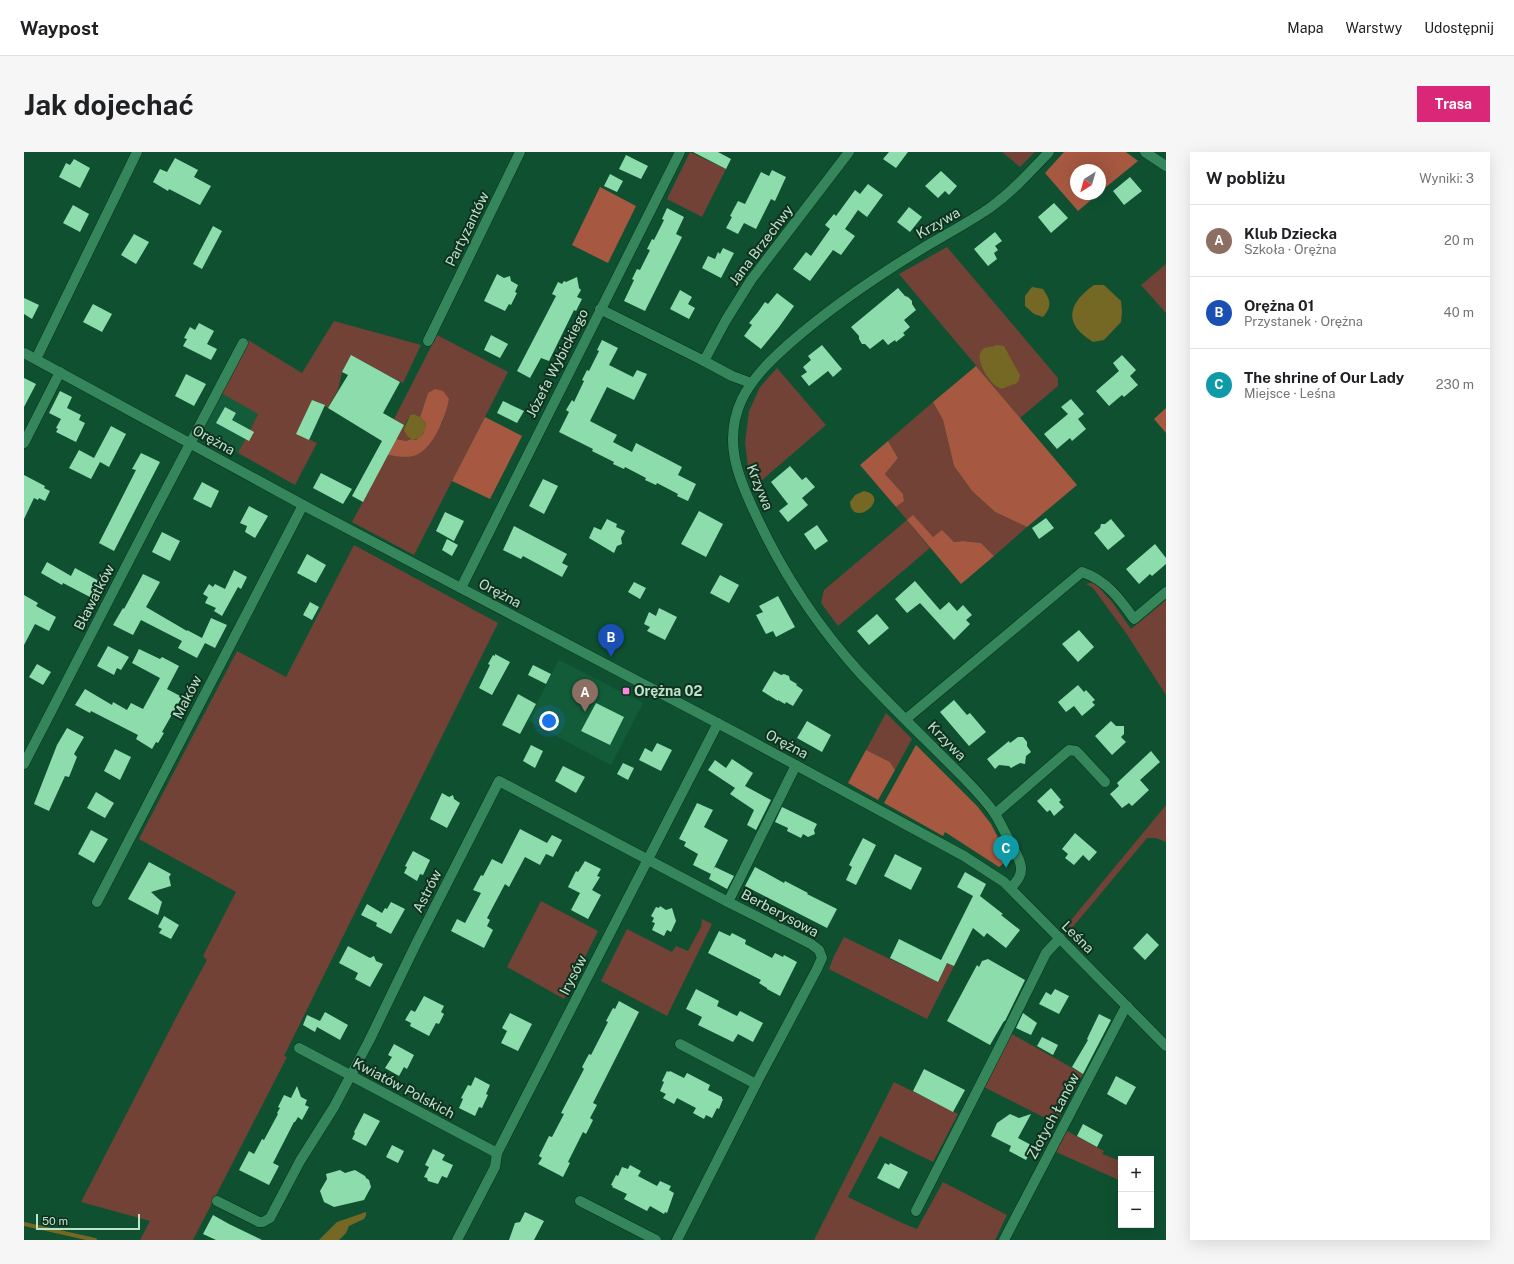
<!DOCTYPE html>
<html lang="pl">
<meta charset="utf-8">
<style>
:root{--surface:#fff;--page:#f6f6f6;--text:#202124;--muted:#757577;--line:#e0e0e0;--accent:#db2777}
body{margin:0;font-family:"Public Sans",sans-serif;background:var(--page);color:var(--text)}
.controls{position:absolute;right:12px;bottom:12px;display:grid;overflow:hidden;border-radius:0px;box-shadow:0 4px 16px #0002}
.controls button{width:36px;height:36px;display:grid;place-items:center;padding:0;border:0;border-bottom:1px solid var(--line);background:var(--surface);color:var(--text);font:20px sans-serif}
.compass{position:absolute;left:1046px;top:12px;width:36px;height:36px;border-radius:50%;background:var(--surface);box-shadow:0 4px 16px #0002;rotate:217deg}
.scale{position:absolute;left:12px;bottom:10px;width:104px;box-sizing:border-box;padding-left:4px;border:2px solid #bde3ca;border-top:0;font-size:11px;line-height:14px;white-space:nowrap;color:#bde3ca;-webkit-text-stroke:3px #10311f;paint-order:stroke}
.you{position:absolute;left:525px;top:569px;width:14px;height:14px;margin:-10px;border:3px solid #fff;border-radius:50%;background:#1a73e8;box-shadow:0 0 0 6px #1a73e833}
.badge{display:grid;place-items:center;width:26px;height:26px;border-radius:50%;background:var(--accent);color:#fff;font-size:13px;font-weight:700}
.pin{position:absolute;translate:-50% -33px;filter:drop-shadow(0 1px 2px #0008)}
.pin::after{content:'';position:absolute;top:21px;width:14px;height:12px;background:inherit;clip-path:polygon(0 0,100% 0,50% 100%)}
.list{margin:0;padding:0;list-style:none}
h2{display:flex;justify-content:space-between;align-items:center;height:52px;margin:0;padding:0 16px;font-size:17px}
h2 small{font-size:13px;font-weight:400;color:var(--muted)}
.list li{display:grid;grid-template-columns:26px 1fr auto;gap:12px;align-items:center;box-sizing:border-box;height:72px;padding:0 16px;border-top:1px solid var(--line)}
.list b{display:block;font-size:15px;white-space:nowrap}
.list p{margin:0;font-size:13px;white-space:nowrap;color:var(--muted)}
.list em{font-size:13px;font-style:normal;color:var(--muted)}
.map{position:relative;flex:none;width:1142px;height:1088px;overflow:hidden;border-radius:0px}
header{display:flex;align-items:center;gap:24px;box-sizing:border-box;height:56px;padding:0 20px;background:var(--surface);border-bottom:1px solid var(--line)}
header strong{font-size:19px}
nav{display:flex;gap:22px;margin-inline-start:auto;font-size:14px}
.intro{display:flex;align-items:center;justify-content:space-between;box-sizing:border-box;height:96px;padding:0 24px}
h1{margin:0;font-size:28px}
.button{padding:10px 18px;border-radius:0px;background:var(--accent);color:#fff;font-size:14px;font-weight:700}
main{display:flex;gap:24px;padding:0 24px}
aside{flex:1;background:var(--surface);border-radius:0px;box-shadow:0 4px 16px #0002}
.map>svg:first-child{display:block}
.built{fill:#125c39}
.green{fill:#714235}
.forest{fill:#a75841}
.water{fill:#756724}
.lines{fill:none;stroke-linecap:round;stroke-linejoin:round}
.stream{stroke:#756724;stroke-width:4}
.building{fill:#8cdcac}
.minor-casing{stroke:#05331d;stroke-width:11}
.minor{stroke:#35865b;stroke-width:10}
.poi-dot{fill:#fe86e1;stroke:#10311f;stroke-width:1.5}
.labels{text-anchor:middle;stroke-width:4;stroke-linejoin:round;paint-order:stroke}
.street-label{font-size:14px;fill:#bde3ca;stroke:#10311f}
.poi-label{font-size:14px;font-weight:bold;fill:#bde3ca;stroke:#10311f;text-anchor:start}
</style>
<header>
<strong>Waypost</strong>
<nav><a>Mapa</a><a>Warstwy</a><a>Udostępnij</a></nav>
</header>
<div class="intro"><h1>Jak dojechać</h1><a class="button">Trasa</a></div>
<main>
<div class="map">
<svg width="1142" height="1088" viewBox="0 0 1142 1088">
<rect width="100%" height="100%" fill="#0f5031"/>
<g class="built">
<polygon points="197,241 234,261 214,301 176,280"/>
<polygon points="535,508 619,551 587,613 504,569"/>
</g>
<g class="green">
<polygon points="666,0 702,17 678,65 643,47"/>
<polygon points="978,0 1011,0 996,15"/>
<polygon points="923,95 1034,226 1034,234 996,266 875,122"/>
<polygon points="1142,112 1142,161 1117,133"/>
<polygon points="310,169 397,193 379,231 327,204 318,220 314,238 304,256 300,253 288,248 273,282 293,291 271,333 214,301 234,262 197,241 224,188 278,221"/>
<path d="M413,183L484,220L390,403L328,370L364,303L389,304L418,271L425,247L404,241L396,265L390,262L386,263C379,274 378,278 388,287L382,289L372,287L380,273L370,267Z"/>
<polygon points="753,216 802,273 730,335 724,315 721,291 725,259 736,235"/>
<polygon points="909,250 919,268 930,314 948,339 971,360 1003,375 970,404 957,391 939,389 930,390 918,379 909,385 883,368 906,396 814,474 797,451 800,438 883,368 872,355 880,349 879,342 861,322 874,306 864,289"/>
<polygon points="330,393 474,471 260,904 263,905 169,1088 116,1088 126,1069 57,1050 156,858 183,808 179,804 212,740 115,687 213,499 262,525"/>
<polygon points="1066,431 1071,431 1088,450 1107,477 1142,448 1142,543 1102,481 1069,436 1062,432"/>
<polygon points="862,561 888,587 871,618 866,610 842,598"/>
<polygon points="1142,653 1142,690 1132,686 1123,686 1048,776 1043,773"/>
<polygon points="517,749 574,779 540,847 483,815"/>
<polygon points="678,767 688,772 643,864 577,829 603,777 648,800 652,794 664,799 677,775"/>
<polygon points="820,785 914,830 923,811 930,814 903,867 805,817 810,804"/>
<polygon points="988,882 1059,922 1031,971 960,935"/>
<polygon points="870,930 934,962 909,1010 856,984 824,1045 878,1071 893,1077 919,1030 983,1063 971,1088 790,1088"/>
<polygon points="1043,979 1080,999 1078,1002 1097,1009 1097,1029 1032,1000"/>
</g>
<g class="forest">
<polygon points="1040,0 1102,0 1114,9 1076,40 1076,18 1052,18 1052,42 1074,42 1054,59 1021,21"/>
<polygon points="576,35 612,54 584,111 548,93"/>
<polygon points="952,214 1053,333 1003,375 971,360 948,339 930,314 919,268 909,250"/>
<path d="M411,237L419,239L425,247C422,264 408,300 389,304C382,306 371,304 364,303L372,287L382,289L388,287L392,288L399,282L402,272L396,265L404,241Z"/>
<polygon points="1142,256 1142,281 1130,267"/>
<polygon points="461,265 498,284 466,347 428,329"/>
<polygon points="864,289 874,306 861,322 879,342 880,349 872,355 836,313"/>
<polygon points="889,363 909,385 918,378 930,390 939,389 957,391 970,404 937,432 883,368"/>
<polygon points="892,593 954,655 967,672 985,707 975,715 921,680 919,684 860,651"/>
<polygon points="842,598 866,610 871,618 854,648 824,631"/>
</g>
<g class="water">
<path d="M1070,133H1080L1097,149L1098,160L1097,170L1080,188L1069,190C1065,187 1060,184 1056,180C1039,162 1053,145 1070,133Z"/>
<path d="M1008,135L1019,137C1027,149 1028,154 1019,165L1010,162L1001,154V144Z"/>
<path d="M972,193L980,194L996,223C995,229 994,232 987,233C983,234 980,238 976,236C967,234 949,207 958,198C961,194 968,196 972,193Z"/>
<path d="M390,262L396,265L402,272C400,289 385,294 380,277L386,263Z"/>
<path d="M840,339C869,345 828,378 826,350L831,343Z"/>
<polygon points="342,1060 342,1063 340,1067 325,1074 322,1081 315,1088 295,1088 313,1070"/>
</g>
<g class="lines">
<polyline class="stream" points="0,1072 71,1088"/>
</g>
<g class="building">
<polygon points="669,0 694,0 707,7 702,17"/>
<polygon points="865,0 884,0 872,16 859,7"/>
<polygon points="602,3 624,14 617,27 595,17"/>
<polygon points="151,6 174,18 170,25 187,34 176,53 145,37 144,39 129,30 136,17 143,20"/>
<polygon points="50,7 66,16 56,36 35,25 42,11 46,13"/>
<polygon points="748,18 762,25 751,49 747,47 732,77 720,71 714,82 702,76 708,65 706,64 714,49 721,52 737,20 745,24"/>
<polygon points="917,19 933,34 925,43 921,39 914,46 901,34"/>
<polygon points="586,22 599,29 593,40 580,34"/>
<polygon points="1106,25 1118,39 1100,53 1089,39"/>
<polygon points="844,32 859,43 843,65 834,58 821,77 831,84 817,103 809,98 786,129 769,117 782,100 787,104 806,77 801,73 810,62 812,64 831,38 836,42"/>
<polygon points="1030,51 1044,66 1027,81 1014,65"/>
<polygon points="49,53 65,62 56,80 39,71"/>
<polygon points="885,55 898,65 886,80 873,70"/>
<polygon points="643,56 660,65 652,82 658,85 621,159 600,149 610,128 608,127 613,117 616,118 626,98 623,97 628,87 630,88 640,68 638,67"/>
<polygon points="189,74 198,79 178,117 169,112"/>
<polygon points="971,80 978,89 971,94 974,98 970,101 973,107 964,114 950,97"/>
<polygon points="110,82 125,90 112,112 97,103"/>
<polygon points="699,96 710,101 697,126 678,116 684,104 691,107 694,100 696,102"/>
<polygon points="473,122 480,126 486,124 487,129 494,133 491,140 493,141 487,153 485,152 481,159 460,149"/>
<polygon points="553,125 555,136 557,138 553,145 558,147 552,159 550,158 525,209 517,206 506,226 493,219 532,144 528,142 534,130 538,132 540,129 542,130"/>
<polygon points="874,136 881,144 884,145 888,149 888,152 892,158 880,168 886,175 879,181 881,183 872,190 871,188 864,193 859,187 846,197 841,192 838,192 835,187 835,184 827,175"/>
<polygon points="656,138 668,145 664,152 671,156 665,167 646,157"/>
<polygon points="753,141 770,154 755,175 737,197 720,184 728,173 725,171 734,160 741,150 744,152"/>
<polygon points="0,146 15,153 8,167 0,162"/>
<polygon points="69,152 88,162 78,180 59,170"/>
<polygon points="175,171 190,179 183,192 193,197 187,208 159,194 163,187 160,186 166,175 171,178"/>
<polygon points="467,183 484,192 476,206 460,198"/>
<polygon points="578,188 594,196 585,213 609,225 613,218 623,222 610,248 583,235 566,269 593,283 589,290 608,300 612,291 658,315 654,323 672,332 664,349 653,344 654,342 633,331 632,333 621,328 622,326 601,315 600,317 589,312 590,310 568,299 569,297 535,280 545,260 542,258 548,248 550,250 560,229 558,228 563,218 565,219 575,199 573,198"/>
<polygon points="798,193 818,217 809,225 804,219 785,234 777,224 783,220 779,215 787,208 784,204"/>
<polygon points="327,203 376,230 359,261 380,273 339,350 328,344 358,289 304,256 324,223 318,220"/>
<polygon points="1098,203 1112,218 1106,224 1114,233 1100,245 1098,243 1085,254 1072,239 1095,219 1089,211"/>
<polygon points="162,222 182,232 170,254 151,244"/>
<polygon points="0,226 12,232 0,255"/>
<polygon points="36,239 48,245 43,256 57,263 55,268 61,271 52,290 32,280 34,277 32,276 37,267 25,261"/>
<polygon points="1047,247 1060,262 1054,267 1062,277 1048,289 1046,286 1033,297 1020,282 1044,262 1037,255"/>
<polygon points="288,248 301,253 285,288 272,282"/>
<polygon points="479,249 500,259 493,271 473,261"/>
<polygon points="201,255 212,261 208,268 230,280 225,289 192,271"/>
<polygon points="87,274 102,282 85,315 76,310 67,327 45,316 55,298 70,306"/>
<polygon points="117,301 136,310 90,399 75,391 112,318 108,317"/>
<polygon points="766,314 778,328 782,325 791,335 778,346 784,353 764,370 755,359 764,352 747,330"/>
<polygon points="297,321 328,337 319,352 289,336"/>
<polygon points="0,323 21,334 20,336 26,339 21,349 15,346 14,348 10,346 0,367"/>
<polygon points="519,327 534,334 520,362 505,354"/>
<polygon points="178,330 195,339 187,356 169,347"/>
<polygon points="225,354 244,364 231,386 221,380 223,374 216,371"/>
<polygon points="675,359 699,372 682,405 657,392"/>
<polygon points="421,360 440,369 430,389 412,379"/>
<polygon points="1022,366 1030,376 1015,387 1008,376"/>
<polygon points="583,367 593,372 592,375 601,379 597,386 598,392 593,394 590,401 565,386 570,375 577,378"/>
<polygon points="1087,367 1101,384 1084,398 1070,381 1076,376 1077,372 1081,372"/>
<polygon points="793,373 804,389 791,398 780,382"/>
<polygon points="490,374 543,402 538,411 544,414 538,425 499,404 497,407 479,398"/>
<polygon points="138,380 156,389 146,409 128,400"/>
<polygon points="423,387 434,393 428,404 418,398"/>
<polygon points="1131,392 1142,406 1142,412 1128,424 1126,422 1115,432 1102,417"/>
<polygon points="283,402 302,413 292,431 273,421"/>
<polygon points="23,410 47,424 51,416 75,429 66,445 39,431 38,433 17,421"/>
<polygon points="210,418 223,425 217,437 214,435 198,464 190,459 192,456 181,451 184,445 179,442 185,432 189,435 191,432 201,437"/>
<polygon points="119,422 136,430 122,455 163,479 163,478 178,486 187,466 203,473 191,496 181,491 173,506 154,496 158,489 117,468 109,483 89,473 99,456 100,457"/>
<polygon points="696,423 715,433 705,451 686,441"/>
<polygon points="891,429 916,458 925,450 933,459 939,453 948,463 942,468 946,472 930,488 896,451 883,461 871,447"/>
<polygon points="610,430 622,436 616,447 604,440"/>
<polygon points="0,443 14,451 12,454 32,465 25,479 11,472 0,493"/>
<polygon points="754,444 771,475 752,485 749,479 742,482 732,463 739,460 735,454"/>
<polygon points="286,450 295,455 288,468 279,463"/>
<polygon points="635,456 653,465 641,488 623,479 626,475 620,472 625,460 632,464"/>
<polygon points="853,462 865,476 845,493 833,479"/>
<polygon points="1055,478 1070,495 1054,510 1038,492"/>
<polygon points="84,494 105,505 97,518 93,516 90,523 73,514"/>
<polygon points="115,497 136,507 138,505 155,514 143,537 158,545 138,580 140,581 134,591 132,590 128,597 112,587 114,583 67,559 66,561 51,553 61,537 88,553 89,550 103,558 107,551 119,557 136,526 108,511"/>
<polygon points="471,502 486,510 468,543 455,536 466,513 464,512 469,503 471,504"/>
<polygon points="13,512 27,520 19,533 5,525"/>
<polygon points="509,513 527,522 522,532 504,523"/>
<polygon points="750,519 757,523 760,522 765,524 766,528 773,532 772,533 779,538 769,554 762,550 761,552 754,548 754,549 738,539"/>
<polygon points="1054,533 1060,540 1062,538 1071,548 1068,550 1071,553 1058,564 1050,554 1042,560 1034,550"/>
<polygon points="494,542 512,552 496,582 478,573"/>
<polygon points="930,548 943,563 946,561 962,580 945,594 916,560"/>
<polygon points="572,551 600,565 586,593 557,579"/>
<polygon points="783,569 807,583 798,600 773,586"/>
<polygon points="1087,569 1092,574 1100,574 1100,582 1097,585 1102,590 1088,603 1071,584"/>
<polygon points="43,576 60,585 50,602 53,605 45,625 41,624 25,659 10,652 33,593"/>
<polygon points="994,585 999,585 1003,590 1003,594 1007,600 1002,604 1001,612 996,611 987,616 985,614 975,613 971,617 963,607 985,589 986,591"/>
<polygon points="633,591 648,598 637,619 615,608 621,596 628,600"/>
<polygon points="507,593 519,599 511,616 499,609"/>
<polygon points="91,597 107,605 96,628 80,619"/>
<polygon points="1127,599 1136,610 1116,628 1125,638 1108,654 1105,651 1098,656 1086,642 1095,634 1093,631"/>
<polygon points="708,607 729,621 721,634 747,648 732,678 723,673 730,658 706,642 711,636 684,618 691,608 702,616"/>
<polygon points="599,611 610,616 604,628 593,622"/>
<polygon points="539,614 561,625 552,641 531,629"/>
<polygon points="1027,636 1037,648 1035,650 1040,655 1030,664 1026,658 1023,660 1013,649"/>
<polygon points="72,640 90,651 81,666 63,656"/>
<polygon points="418,641 425,645 429,643 430,647 436,651 423,676 406,667"/>
<polygon points="673,651 689,658 680,675 704,688 689,718 691,715 710,724 703,737 685,727 687,722 669,713 674,702 660,694 662,690 655,687"/>
<polygon points="758,655 793,672 790,678 791,682 784,685 779,682 777,686 763,679 764,676 751,670"/>
<polygon points="496,677 523,691 528,683 538,688 529,705 522,702 516,713 501,705 485,735 481,732 463,766 466,768 463,774 469,778 460,796 427,779 433,767 441,771 457,741 449,738 457,723 459,724 468,707 478,712"/>
<polygon points="67,678 84,687 70,711 54,702"/>
<polygon points="1051,681 1073,700 1065,709 1059,703 1050,713 1041,706 1044,702 1038,697"/>
<polygon points="839,686 852,693 832,733 822,728 828,715 825,713"/>
<polygon points="389,699 406,708 399,723 396,722 393,729 380,721 383,715 381,714"/>
<polygon points="871,702 898,716 887,738 860,724"/>
<polygon points="561,709 577,717 573,724 576,725 568,738 577,743 564,767 547,758 556,741 544,735 552,719 554,720"/>
<polygon points="125,710 147,722 145,725 147,734 127,740 138,750 134,763 104,747"/>
<polygon points="731,715 760,731 761,729 784,741 783,742 813,757 803,776 721,734"/>
<polygon points="941,720 962,732 956,744 979,762 977,763 996,778 982,796 963,781 960,785 949,776 930,814 923,811 914,830 866,806 875,787 917,808 949,744 933,735"/>
<polygon points="367,750 381,757 367,782 352,774 353,771 337,763 343,752 358,761 361,756 363,757"/>
<polygon points="636,754 642,758 648,756 652,769 647,780 643,778 640,784 628,778 631,771 628,770 630,766 627,764 632,755 635,756"/>
<polygon points="140,764 155,773 147,787 135,781 138,777 134,775"/>
<polygon points="695,779 706,784 708,781 722,788 721,792 748,806 751,801 759,805 760,803 773,810 756,844 743,837 743,836 735,831 737,828 684,801"/>
<polygon points="1123,781 1135,793 1121,808 1109,796"/>
<polygon points="324,794 346,806 350,804 352,809 359,812 346,835 331,827 334,821 315,811"/>
<polygon points="964,807 1001,828 981,869 980,869 966,893 923,869 953,813 955,815 958,809"/>
<polygon points="672,837 695,849 693,854 713,864 716,859 739,871 729,890 714,882 709,890 674,873 678,865 662,857"/>
<polygon points="1031,837 1045,844 1035,862 1015,852 1022,840 1027,843"/>
<polygon points="400,844 420,854 417,860 420,862 415,872 412,871 405,884 386,874 387,871 381,868 387,858 391,860"/>
<polygon points="595,849 615,860 569,951 573,953 566,966 569,968 562,982 559,980 544,1010 546,1011 539,1025 514,1012 518,1006 515,1004 525,984 528,985 540,962 537,961 560,917 558,915 565,902 567,903 584,870 582,869 589,856 591,857"/>
<polygon points="301,860 324,873 316,888 293,875 291,880 279,873 283,863 296,869"/>
<polygon points="486,861 508,872 494,899 477,891 483,879 478,876"/>
<polygon points="999,861 1013,871 1007,883 992,876"/>
<polygon points="1075,862 1087,868 1059,922 1048,915 1064,888 1063,887"/>
<polygon points="1018,885 1034,893 1029,903 1013,894"/>
<polygon points="370,892 390,903 383,917 380,915 375,924 361,916 368,905 364,903"/>
<polygon points="900,917 941,938 929,960 889,939"/>
<polygon points="643,919 645,920 646,919 660,926 663,921 686,933 684,938 698,945 698,947 699,947 695,957 693,956 688,966 682,963 680,967 669,961 672,956 653,946 650,952 639,946 642,942 636,939 640,930 638,929"/>
<polygon points="1092,924 1112,935 1102,953 1083,942"/>
<polygon points="451,925 466,933 462,942 464,943 458,956 455,955 451,964 435,956 439,947 437,946 444,933 447,934"/>
<polygon points="273,934 277,945 283,948 281,953 285,955 278,968 274,965 271,970 270,970 249,1011 255,1014 245,1033 215,1018 225,999 230,1002 238,987 240,988 254,962 253,961 256,956 254,955 260,943 267,946"/>
<polygon points="340,961 356,969 342,994 328,987 331,981 330,980"/>
<polygon points="986,962 995,966 1007,962 994,986 1009,994 1002,1008 985,999 987,994 967,984 973,971"/>
<polygon points="1059,972 1079,983 1073,995 1053,984"/>
<polygon points="368,993 380,999 374,1011 362,1005"/>
<polygon points="409,997 421,1003 418,1008 429,1013 423,1026 418,1024 414,1032 404,1029 403,1026 400,1025 405,1015 401,1013"/>
<polygon points="861,1011 865,1013 866,1011 884,1020 875,1037 853,1026"/>
<polygon points="606,1013 617,1019 614,1024 633,1034 636,1029 647,1034 645,1038 650,1041 643,1061 641,1060 640,1062 626,1054 623,1059 600,1047 603,1042 588,1035 589,1034 587,1033 592,1023 594,1024 598,1015 604,1017"/>
<polygon points="316,1018 321,1021 331,1018 341,1024 342,1026 345,1028 347,1035 340,1048 310,1055 300,1050 296,1039 303,1027 302,1022"/>
<polygon points="501,1060 520,1069 510,1088 485,1088 491,1071 496,1070"/>
<polygon points="189,1063 205,1072 238,1088 192,1088 179,1082"/>
</g>
<g class="lines">
<g class="minor-casing">
<g id="minor">
<polyline points="1121,0 1142,14"/>
<polyline points="576,157 680,209 702,168 727,128 825,0"/>
<polyline points="404,189 496,0"/>
<polyline points="0,201 279,353 718,584 940,704 980,730 1142,894"/>
<polyline points="12,207 113,0"/>
<polyline points="680,209 708,224 727,231"/>
<polyline points="0,291 36,220"/>
<polyline points="437,436 656,0"/>
<path d="M882,567L1058,420C1082,428 1096,447 1110,467L1142,440"/>
<polyline points="0,612 128,364 219,191"/>
<polyline points="971,662 1045,598 1052,599 1055,602 1081,630"/>
<path d="M987,736C992,730 998,724 997,715C996,706 989,696 985,688C980,679 976,670 971,662C958,643 940,626 924,610C895,581 865,552 837,522C794,475 757,418 731,361C713,323 699,288 718,247C729,225 748,207 766,191C805,157 847,128 891,101C916,85 943,72 967,55C989,39 1007,19 1025,0"/>
<polyline points="73,750 279,353"/>
<polyline points="704,750 772,613"/>
<polyline points="656,892 732,932"/>
<polyline points="275,896 473,1001"/>
<polyline points="193,1049 235,1070 239,1070 246,1066 276,1009 310,955 345,889 392,792 475,629 704,750 787,792 795,798 798,806 793,817 732,932 653,1088"/>
<polyline points="556,1049 632,1088"/>
<polyline points="892,1059 978,890 1022,801 1036,786"/>
<polyline points="433,1088 471,1015 473,1001 694,571"/>
<polyline points="980,1088 1099,860 1103,854"/>
</g>
</g>
<use href="#minor" class="minor"/>
</g>
<rect class="poi-dot" x="598" y="535" width="8" height="8" rx="2"/>
<g class="labels">
<g class="street-label">
<text transform="translate(914 71) rotate(-30)" y="5">Krzywa</text>
<text transform="translate(443 77) rotate(-64)" y="5">Partyzantów</text>
<text transform="translate(737 93) rotate(-53)" y="5">Jana Brzechwy</text>
<text transform="translate(533 211) rotate(-63)" y="5">Józefa Wybickiego</text>
<text transform="translate(190 288) rotate(29)" y="5">Orężna</text>
<text transform="translate(736 335) rotate(68)" y="5">Krzywa</text>
<text transform="translate(476 441) rotate(28)" y="5">Orężna</text>
<text transform="translate(70 445) rotate(-63)" y="5">Bławatków</text>
<text transform="translate(163 545) rotate(-63)" y="5">Maków</text>
<text transform="translate(923 589) rotate(46)" y="5">Krzywa</text>
<text transform="translate(763 592) rotate(28)" y="5">Orężna</text>
<text transform="translate(403 739) rotate(-63)" y="5">Astrów</text>
<text transform="translate(756 761) rotate(28)" y="5">Berberysowa</text>
<text transform="translate(1054 785) rotate(45)" y="5">Leśna</text>
<text transform="translate(549 823) rotate(-63)" y="5">Irysów</text>
<text transform="translate(380 936) rotate(28)" y="5">Kwiatów Polskich</text>
<text transform="translate(1029 964) rotate(-62)" y="5">Złotych Łanów</text>
</g>
<g class="poi-label">
<text x="610" y="544">Orężna 02</text>
</g>
</g>
</svg>
<div class="controls">
<button>+</button>
<button>−</button>
</div>
<svg class="compass" viewBox="-18 -18 36 36"><path d="M0-13l5 13h-10z" fill="#e53935"/><path d="M0 13l5-13h-10z" fill="#757577"/></svg>
<div class="scale">50 m</div>
<div class="you"></div>
<div class="pin badge" style="left:561px;top:560px;background:#8d6e63">A</div>
<div class="pin badge" style="left:587px;top:505px;background:#1a4fb4">B</div>
<div class="pin badge" style="left:982px;top:716px;background:#0f9aa8">C</div>
</div>
<aside>
<h2>W pobliżu<small>Wyniki: 3</small></h2>
<ul class="list">
<li><span class="badge" style="background:#8d6e63">A</span><div><b>Klub Dziecka</b><p>Szkoła · Orężna</p></div><em>20 m</em></li>
<li><span class="badge" style="background:#1a4fb4">B</span><div><b>Orężna 01</b><p>Przystanek · Orężna</p></div><em>40 m</em></li>
<li><span class="badge" style="background:#0f9aa8">C</span><div><b>The shrine of Our Lady</b><p>Miejsce · Leśna</p></div><em>230 m</em></li>
</ul>
</aside>
</main>
